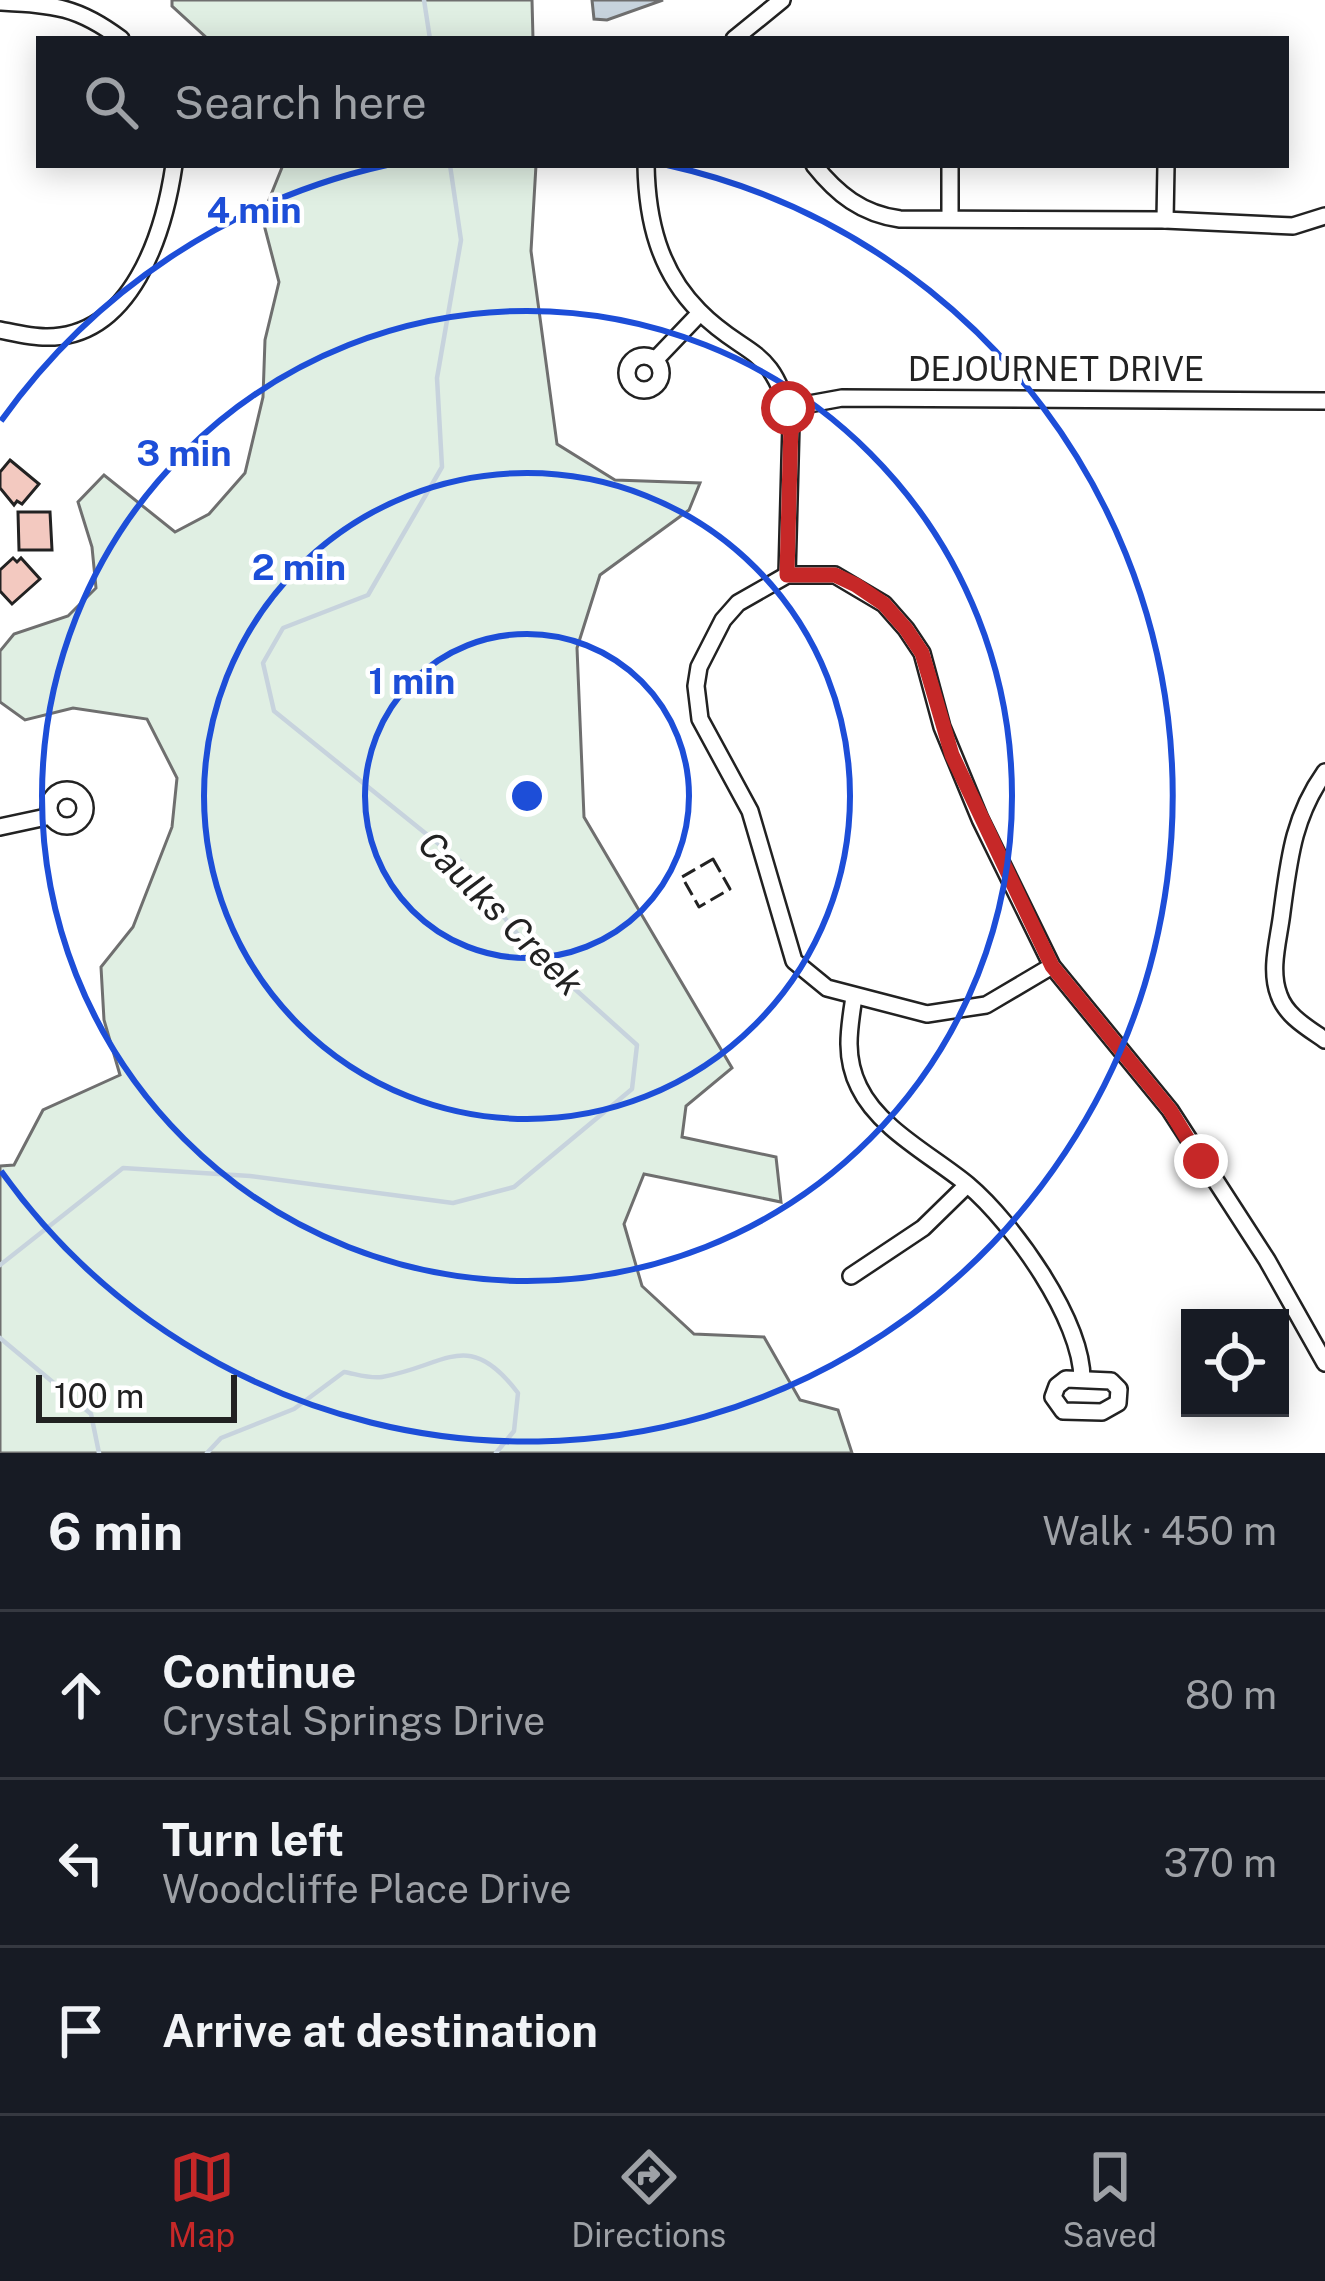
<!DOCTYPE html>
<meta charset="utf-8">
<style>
:root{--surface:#171b24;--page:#20242c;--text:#f1f3f6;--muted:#9ea1a6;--line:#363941;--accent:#c62828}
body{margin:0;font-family:"Public Sans",sans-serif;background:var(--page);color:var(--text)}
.controls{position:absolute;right:36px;bottom:36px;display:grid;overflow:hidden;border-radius:0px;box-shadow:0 6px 30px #0003}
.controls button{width:108px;height:108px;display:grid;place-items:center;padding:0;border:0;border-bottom:3px solid var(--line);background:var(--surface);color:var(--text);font:60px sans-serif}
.scale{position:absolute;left:36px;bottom:30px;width:201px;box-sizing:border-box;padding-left:12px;border:6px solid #222;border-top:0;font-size:33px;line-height:42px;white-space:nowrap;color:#222;-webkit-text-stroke:9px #fff;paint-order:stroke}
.stop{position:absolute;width:36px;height:36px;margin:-27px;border:9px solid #c62828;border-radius:50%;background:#fff}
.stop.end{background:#c62828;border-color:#fff;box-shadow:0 3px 12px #0008}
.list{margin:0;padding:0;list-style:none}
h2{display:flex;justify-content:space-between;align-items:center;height:156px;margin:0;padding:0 48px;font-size:51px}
h2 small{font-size:39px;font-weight:400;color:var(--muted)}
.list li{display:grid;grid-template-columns:78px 1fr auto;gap:36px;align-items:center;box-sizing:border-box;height:168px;padding:0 48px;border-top:3px solid var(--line)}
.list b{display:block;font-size:45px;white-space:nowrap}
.list p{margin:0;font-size:39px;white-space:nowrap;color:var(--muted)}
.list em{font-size:39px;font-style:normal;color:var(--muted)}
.icon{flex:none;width:66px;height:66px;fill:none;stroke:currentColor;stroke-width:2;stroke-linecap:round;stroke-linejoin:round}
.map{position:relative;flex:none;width:1325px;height:1453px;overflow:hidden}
.search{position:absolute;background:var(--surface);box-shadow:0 6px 30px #0003;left:36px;right:36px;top:36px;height:132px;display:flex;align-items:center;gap:30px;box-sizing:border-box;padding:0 42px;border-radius:0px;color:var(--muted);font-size:45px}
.sheet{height:660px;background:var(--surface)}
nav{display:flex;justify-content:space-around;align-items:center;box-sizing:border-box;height:168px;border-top:3px solid var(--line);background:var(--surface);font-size:33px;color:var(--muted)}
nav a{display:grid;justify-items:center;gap:6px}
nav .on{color:var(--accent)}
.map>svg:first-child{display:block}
.green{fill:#e0efe3;stroke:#6f6f6f;stroke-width:3}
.water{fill:#c7d3dd;stroke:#6f6f6f;stroke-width:3}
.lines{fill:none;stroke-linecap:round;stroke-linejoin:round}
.stream{stroke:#c7d3dd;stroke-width:4.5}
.building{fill:#f3c9c0;stroke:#222;stroke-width:3}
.minor-casing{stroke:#222;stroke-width:20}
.minor{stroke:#fff;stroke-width:15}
.fence{stroke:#222;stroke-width:3;stroke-dasharray:15 6;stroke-linecap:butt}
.route{stroke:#c62828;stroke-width:15}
.ring{fill:none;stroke:#1d4ed8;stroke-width:6}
.labels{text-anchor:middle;stroke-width:9;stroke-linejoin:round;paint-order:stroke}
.street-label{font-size:33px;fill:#222;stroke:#fff}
.water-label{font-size:36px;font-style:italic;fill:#222;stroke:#fff}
.centre{fill:#1d4ed8;stroke:#fff;stroke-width:6}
.ring-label{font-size:36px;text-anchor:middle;font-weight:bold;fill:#1d4ed8;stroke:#fff;stroke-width:9;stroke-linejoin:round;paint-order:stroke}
</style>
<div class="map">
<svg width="1325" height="1453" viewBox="0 0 1325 1453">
<rect width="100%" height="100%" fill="#fff"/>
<g class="green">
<polygon points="172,0 532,0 533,39 208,39 172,6"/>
<polygon points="283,165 536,165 531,251 557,444 615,480 700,483 689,510 600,575 577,648 584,817 732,1068 686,1106 682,1137 776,1157 781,1202 644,1174 624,1224 642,1286 694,1334 764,1337 800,1400 838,1410 852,1453 0,1453 0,1166 14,1165 43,1110 120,1075 104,1020 101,967 133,927 172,827 177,778 147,719 73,708 25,720 0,702 0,651 14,634 68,616 96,588 92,547 78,502 104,475 175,532 209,514 245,473 263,397 265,340 279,282 262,217"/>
</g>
<polygon class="water" points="592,0 663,0 607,20 594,19"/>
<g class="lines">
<g class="stream">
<polyline points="424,0 430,39"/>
<polyline points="0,1265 123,1168 250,1176 453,1203 514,1187 632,1089 637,1045 526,945 461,862 274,711 263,663 283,628 368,595 442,467 437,378 461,240 450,165"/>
<polyline points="0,1338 91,1414 99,1453"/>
<path d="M207,1453L221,1438L294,1409L344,1372C356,1374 370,1379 382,1377C446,1366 468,1327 518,1393L514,1431L496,1453"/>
</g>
</g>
<g class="building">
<polygon points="10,460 39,484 22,504 17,501 14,505 0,488 0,472"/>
<polygon points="18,512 50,512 52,550 19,550"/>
<polygon points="13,558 17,562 21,558 40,579 12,604 0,591 0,570"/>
</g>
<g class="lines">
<g class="minor-casing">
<g id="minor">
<path d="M0,2C54,5 77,6 121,39"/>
<polyline points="734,39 782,0"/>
<path d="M646,165C647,220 659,271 699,311C746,359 773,343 791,423L787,575"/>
<path d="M814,165C837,194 862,214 900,219L1165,220L1293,226L1325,216"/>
<polyline points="950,217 950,165"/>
<polyline points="1165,220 1166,165"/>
<path d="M0,330C15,333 31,337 46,337C132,338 164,233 174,165"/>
<circle cx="644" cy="373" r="17"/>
<polyline points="657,358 700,313"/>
<polyline points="787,408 842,398 1325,401"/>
<path d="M1325,772C1293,817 1289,860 1282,912C1279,939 1269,969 1279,995C1286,1016 1308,1028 1325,1040"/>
<circle cx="67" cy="808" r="18"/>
<polyline points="0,827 51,816"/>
<polyline points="1052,966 986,1005 927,1014 827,988 794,961 750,811 700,719 696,686 699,667 723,620 738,603 787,575 835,575 884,604 906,629 922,653 942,727 980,819 1052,966 1170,1110 1267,1260 1325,1363"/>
<path d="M854,997C849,1029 844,1057 859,1087C879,1129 933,1156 968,1185C1013,1223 1082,1320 1082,1379"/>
<polyline points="851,1276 923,1228 967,1185"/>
<polygon points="1066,1379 1111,1381 1119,1389 1118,1403 1102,1412 1063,1411 1053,1397 1057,1386"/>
</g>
</g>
<use href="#minor" class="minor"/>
<polygon class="fence" points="713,859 730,889 699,907 682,877"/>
</g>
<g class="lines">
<polyline class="route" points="788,408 791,423 787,575 835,575 856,585 884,604 906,629 922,653 952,755 1052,966 1170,1110 1201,1161"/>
</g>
<g class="ring">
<circle cx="527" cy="796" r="162"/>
<circle cx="527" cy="796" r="323"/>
<circle cx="527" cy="796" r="485"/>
<path d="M1 421A646 646 0 0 1 387 165M667 165A646 646 0 1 1 1 1171"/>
</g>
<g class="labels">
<g class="street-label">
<text x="1056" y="381">DEJOURNET DRIVE</text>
</g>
<g class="water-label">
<text transform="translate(501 913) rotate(45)" y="13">Caulks Creek</text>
</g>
</g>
<circle cx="527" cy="796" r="18" class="centre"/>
<g class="ring-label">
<text x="254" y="223">4 min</text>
<text x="184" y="466">3 min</text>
<text x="299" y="580">2 min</text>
<text x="412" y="694">1 min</text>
</g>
</svg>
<div class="controls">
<button><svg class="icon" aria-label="locate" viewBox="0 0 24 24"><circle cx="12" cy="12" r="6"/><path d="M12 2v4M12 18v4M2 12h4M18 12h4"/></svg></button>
</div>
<div class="scale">100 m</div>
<div class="stop" style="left:788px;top:408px"></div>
<div class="stop end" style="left:1201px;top:1161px"></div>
<div class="search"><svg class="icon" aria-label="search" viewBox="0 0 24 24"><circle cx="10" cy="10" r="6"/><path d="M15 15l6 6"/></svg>Search here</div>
</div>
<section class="sheet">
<h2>6 min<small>Walk · 450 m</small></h2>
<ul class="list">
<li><svg class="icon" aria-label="ahead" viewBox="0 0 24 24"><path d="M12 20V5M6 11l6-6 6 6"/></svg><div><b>Continue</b><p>Crystal Springs Drive</p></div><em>80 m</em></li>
<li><svg class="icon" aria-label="left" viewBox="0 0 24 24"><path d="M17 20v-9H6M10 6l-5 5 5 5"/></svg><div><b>Turn left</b><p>Woodcliffe Place Drive</p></div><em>370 m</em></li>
<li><svg class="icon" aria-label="arrive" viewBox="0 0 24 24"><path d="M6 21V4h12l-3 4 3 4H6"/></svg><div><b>Arrive at destination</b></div></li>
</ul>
</section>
<nav>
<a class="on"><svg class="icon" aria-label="map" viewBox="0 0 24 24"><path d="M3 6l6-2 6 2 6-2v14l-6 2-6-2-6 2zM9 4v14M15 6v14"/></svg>Map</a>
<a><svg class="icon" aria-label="directions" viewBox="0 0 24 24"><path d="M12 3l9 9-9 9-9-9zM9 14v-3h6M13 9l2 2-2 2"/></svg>Directions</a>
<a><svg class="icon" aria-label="saved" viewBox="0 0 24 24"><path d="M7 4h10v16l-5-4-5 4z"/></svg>Saved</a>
</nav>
